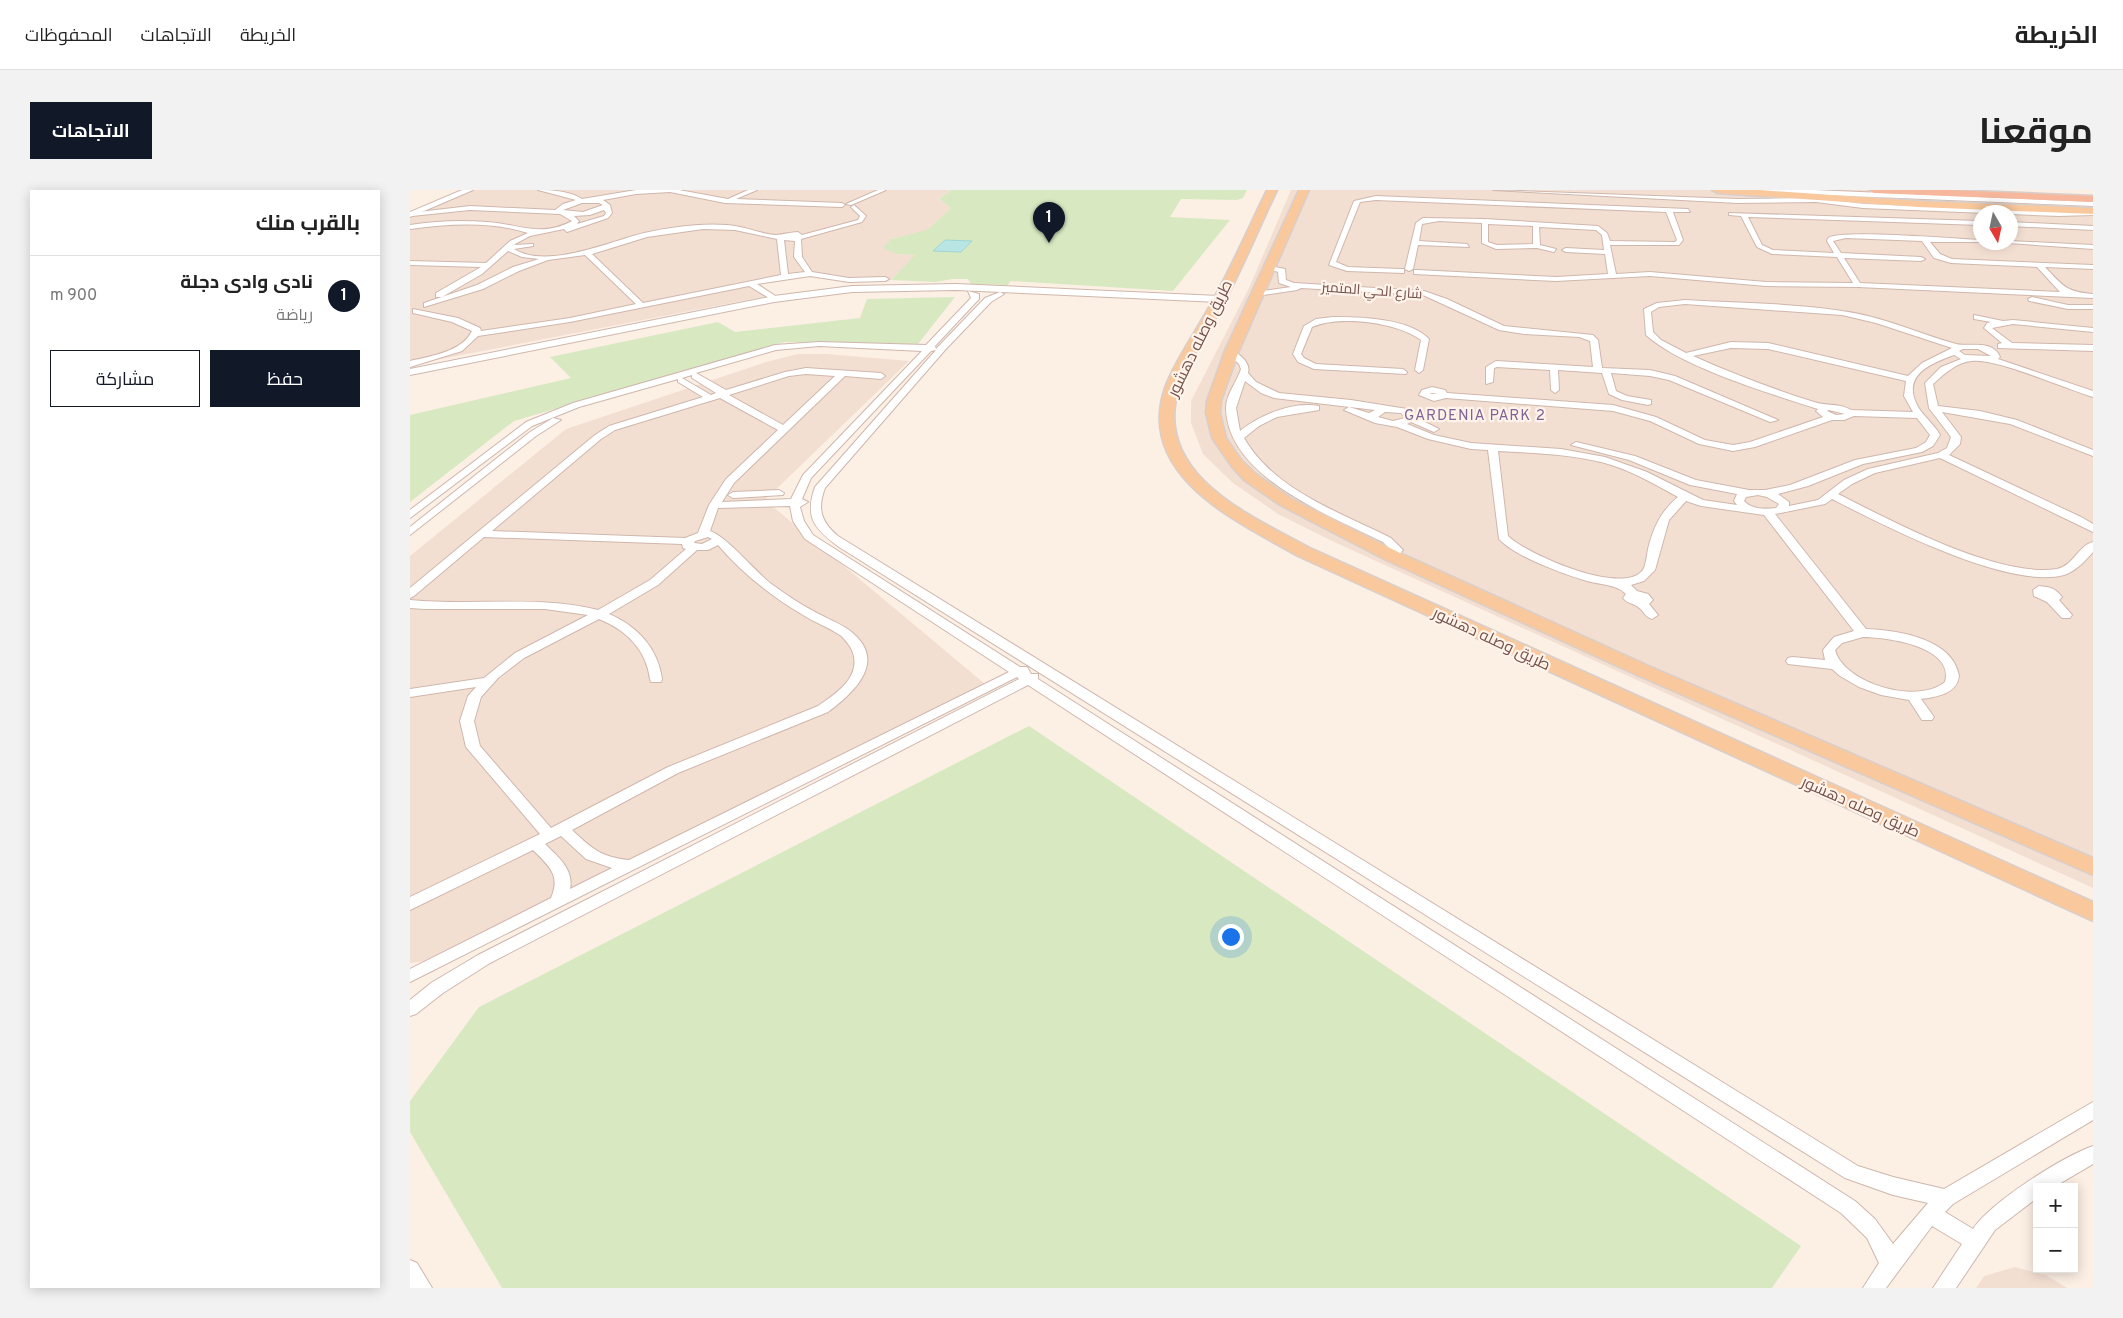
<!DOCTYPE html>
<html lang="ar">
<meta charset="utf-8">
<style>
:root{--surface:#fff;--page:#f2f2f2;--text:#222;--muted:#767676;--line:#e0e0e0;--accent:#111827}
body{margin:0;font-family:Overpass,Cairo,sans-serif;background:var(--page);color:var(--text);direction:rtl}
.controls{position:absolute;right:15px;bottom:15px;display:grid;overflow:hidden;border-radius:0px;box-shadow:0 2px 12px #0003}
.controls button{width:45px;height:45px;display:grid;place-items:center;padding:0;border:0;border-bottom:1px solid var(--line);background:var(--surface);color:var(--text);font:25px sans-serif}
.compass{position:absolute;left:1563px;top:15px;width:45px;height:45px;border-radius:50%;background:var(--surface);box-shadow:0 2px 12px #0003;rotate:171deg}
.you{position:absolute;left:820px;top:746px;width:18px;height:18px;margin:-12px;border:4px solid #fff;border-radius:50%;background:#1a73e8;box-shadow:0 0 0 8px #1a73e833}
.badge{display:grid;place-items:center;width:32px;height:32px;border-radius:50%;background:var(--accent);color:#fff;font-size:16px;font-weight:700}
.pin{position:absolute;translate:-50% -41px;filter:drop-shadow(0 1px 2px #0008)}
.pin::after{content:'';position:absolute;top:26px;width:18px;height:15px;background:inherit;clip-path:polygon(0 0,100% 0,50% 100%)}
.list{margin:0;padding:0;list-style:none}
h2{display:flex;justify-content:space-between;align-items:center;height:65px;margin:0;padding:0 20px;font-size:21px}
h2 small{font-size:16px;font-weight:400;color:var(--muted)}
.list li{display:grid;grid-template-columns:32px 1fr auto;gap:15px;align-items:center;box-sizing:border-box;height:80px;padding:0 20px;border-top:1px solid var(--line)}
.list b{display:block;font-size:19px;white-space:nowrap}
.list p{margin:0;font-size:16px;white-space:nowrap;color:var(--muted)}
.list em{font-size:16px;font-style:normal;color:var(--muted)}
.actions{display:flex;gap:10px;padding:15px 20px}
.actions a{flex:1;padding:11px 0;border:1px solid var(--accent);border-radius:0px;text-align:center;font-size:18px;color:var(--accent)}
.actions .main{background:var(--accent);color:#fff}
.map{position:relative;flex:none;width:1683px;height:1098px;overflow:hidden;direction:ltr;border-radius:0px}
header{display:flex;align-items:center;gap:30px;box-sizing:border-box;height:70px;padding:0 25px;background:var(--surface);border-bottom:1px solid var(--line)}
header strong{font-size:24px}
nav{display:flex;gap:28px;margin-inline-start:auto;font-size:18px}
.intro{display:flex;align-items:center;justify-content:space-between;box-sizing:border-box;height:120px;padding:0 30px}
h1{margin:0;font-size:35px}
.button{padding:12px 22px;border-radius:0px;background:var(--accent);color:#fff;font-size:18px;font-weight:700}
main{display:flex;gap:30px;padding:0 30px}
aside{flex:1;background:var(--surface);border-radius:0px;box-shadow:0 2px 12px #0003}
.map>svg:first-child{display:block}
.residential{fill:#f3dfd2;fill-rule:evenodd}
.green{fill:#d8e9c2}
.water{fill:#b9e5e5;stroke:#9fd6d6}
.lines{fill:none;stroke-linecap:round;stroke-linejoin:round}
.minor-casing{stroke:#cfb7ad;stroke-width:2}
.tertiary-casing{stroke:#cfb7ad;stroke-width:2}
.primary-casing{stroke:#d8cfcc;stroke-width:3}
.trunk-casing{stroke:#d8cfcc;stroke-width:3}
.minor{fill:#fff;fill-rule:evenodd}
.tertiary{fill:#fff;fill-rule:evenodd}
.primary{fill:#f9c99d;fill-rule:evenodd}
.trunk{fill:#f7b79c;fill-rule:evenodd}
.labels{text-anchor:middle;stroke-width:4.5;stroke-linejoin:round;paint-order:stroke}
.far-street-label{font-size:14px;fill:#74524a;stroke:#fff3ea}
.far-neighbourhood-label{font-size:15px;letter-spacing:1px;fill:#7f6597;stroke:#fff3ea}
.street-label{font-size:16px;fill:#74524a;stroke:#fff3ea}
</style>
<header>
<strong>الخريطة</strong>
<nav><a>الخريطة</a><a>الاتجاهات</a><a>المحفوظات</a></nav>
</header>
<div class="intro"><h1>موقعنا</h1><a class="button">الاتجاهات</a></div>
<main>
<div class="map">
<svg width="1683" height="1098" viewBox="0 0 1683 1098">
<rect width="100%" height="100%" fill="#fcefe4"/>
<g class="residential">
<polygon points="65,0 541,0 529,9 541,18 517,41 481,49 487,64 506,65 481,90 435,91 398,85 349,93 363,105 0,175 0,28"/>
<path d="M881,0H1501L1683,8V698L920,350L868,324L823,293L793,264L781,233V211L839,98ZM1570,22H1600V52H1570Z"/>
<polygon points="388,164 417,164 499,171 355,310 575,494 18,771 0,773 0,366 156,239 356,172"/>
<polygon points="1605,1077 1636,1085 1657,1098 1566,1098 1574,1086"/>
</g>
<g class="green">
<polygon points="541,0 837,0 833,8 827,10 771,9 760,27 820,30 763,101 600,91 598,95 561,94 558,89 542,89 526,92 481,90 505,65 487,64 473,58 481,49 517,40 541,18 529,9"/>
<polygon points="545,107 508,154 374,152 104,231 0,312 0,225 161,188 140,167 308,132 325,142 450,128 457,109"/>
<polygon points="619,536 1391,1056 1362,1098 92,1098 0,942 0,911 69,817"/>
</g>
<polygon class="water" points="535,50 562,51 551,62 523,61"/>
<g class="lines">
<g class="minor-casing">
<g id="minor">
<path d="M128,0C142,0 160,1 172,9L226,0H269L318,9L338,0H347L326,9L432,13L435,15L432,17L315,13L260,2L226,4L193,10L200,15L202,23L198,28L157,42L154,39L120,46L105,54L104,55L123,54V56L104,59C137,80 201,51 234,43C261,37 290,33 317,35C334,36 350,44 366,45C372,45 381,42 388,42L392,45L448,30L450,26L441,17L444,15L456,26L452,32L391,49L392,67L402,82L439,88L475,87L479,89L475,91L439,92L400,86L347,94L367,107V111H364L339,96L160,132L68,146L52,161L0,177V171C21,166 52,162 62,141L42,132L3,123V119L48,128L70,138L71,141L160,128L226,114L175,65L138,70L109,81L73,99L14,117V113L67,95L103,77L129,69L112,67L98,61L72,84L32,107H26V103L71,77L0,75V71L76,73L100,51L118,43C80,31 39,34 0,39V35C26,31 51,30 77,32C109,34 130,48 162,31L150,24L60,20L2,26L0,23L60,16L145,20L153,14L166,10ZM172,13H189L193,15L173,22L153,20ZM194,20L196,23L194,26L167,34L169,31L164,26L180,25ZM293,39L325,40L367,49L371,85L233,113L182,64L237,47ZM374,50L385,51L384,67L395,82L378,84Z"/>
<polygon points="468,0 476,0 441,15 436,14"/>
<polygon points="1083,0 1328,9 1406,8 1453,14 1649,22 1683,21 1683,25 1649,26 1453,18 1406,12 1328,13"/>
<path d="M966,6L1278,19L1280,22H1263L1273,50L1269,55H1200L1206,84L1240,82L1356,92L1443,93L1427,67L1362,64L1347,57L1331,26L1319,25V23L1570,31V35L1338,27L1352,55L1363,60L1424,63L1417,51L1418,48C1431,39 1546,49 1570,50L1573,52H1520L1530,64L1542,69L1683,75V79L1635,77C1653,96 1656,102 1683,104V108L1448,97L1356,96L1240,86L1146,91L1004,84V80H1007L1146,87L1198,84L1195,64L1156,62L1152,60L1156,58L1194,60L1192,45L1186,40L1129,37L1130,55L1146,59L1144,62L1127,58L1086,59L1072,53V33L1029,31L1012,34L1009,51L1057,54L1059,57L1008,55L1003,79L999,81L995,79L1006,33L1013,28L1075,29L1188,36L1197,43L1200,51L1265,52L1267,50L1256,22L966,10L950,12L926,72L938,77L991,79H994V83L937,81L919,75L944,11ZM1078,34L1123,36V54L1087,55L1078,52ZM1436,48L1512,51L1524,68L1541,73L1627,77L1650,102L1450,93L1434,68L1511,71L1515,69L1511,67L1431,63L1423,51Z"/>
<polygon points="1600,32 1683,36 1683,40 1600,36"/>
<polygon points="1600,51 1683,55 1683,59 1583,52 1600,52"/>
<polygon points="860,76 875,79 876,90 884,93 1014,101 1037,109 1094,136 1183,145 1188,150 1192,178 1240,180 1265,186 1368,230 1360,232 1259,190 1240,186 1201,183 1206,201 1217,206 1241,210 1241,214 1238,215 1212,210 1199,204 1192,183 1148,180 1149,200 1145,203 1141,200 1140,180 1087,177 1084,178 1083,192 1076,194 1076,177 1086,171 1183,177 1180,151 1169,147 1114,144 1089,140 1013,105 891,98 887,100 846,106 846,102 881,97 869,93 868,82 856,78"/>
<path d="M558,101L569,104V109L525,156L526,159L575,108L590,102L594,104L581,112L535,160L415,298C407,319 411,332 428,346L1448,976L1483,987L1534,999L1683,912V930L1543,1014L1535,1022L1563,1039C1581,1012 1652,967 1683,956V974L1644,997H1627V1008L1585,1040L1546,1098H1523L1552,1054L1522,1036L1476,1098H1453L1469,1073L1457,1048L1431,1023L618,495L80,773L33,803L6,824L0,826V810L21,793L68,765L609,489L607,487L0,792V779L141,708C151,685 139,676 123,660L0,720V707L130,644L56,557L50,531L58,506L66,497L0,507V499L74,488L105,463L178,425L135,419H15L0,418V410C63,416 127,405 188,420L240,390L276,359L273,358L272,354L74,347L4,406L0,408V398L185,245L199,236L293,207L268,192V189L169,217L122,236L0,328V320L116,232L163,213L365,155L409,152L516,155L561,108ZM409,156L512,161L393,285L381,309L312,312L324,293L435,186L471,189L475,186L471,183L396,178L375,182L316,200L286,183L366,160ZM526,160L405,297C394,328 405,339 429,357L1435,988L1483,1005L1518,1013L1483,1054L1465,1029L1445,1011L628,489V484H621L617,477H610L403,345L394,331L390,317L398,312L392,309L401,288L521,161ZM396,184L425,186L373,235L319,205L379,186ZM282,185V188L306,203L301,205L272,188ZM310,208L368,240L316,289L299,315L288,343L275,348L82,341L191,249L205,240ZM380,316L383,331L395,349L599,482L219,670C191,667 182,659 162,640L268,583L418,522C445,502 479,470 439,440C429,433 416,428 405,422C390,414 375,404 360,393C344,380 316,346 300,341L308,318ZM298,347L302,349L292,354L284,353L285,351ZM308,355C332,383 361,406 393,425C404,432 418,437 430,445C436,450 443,459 444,467C448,490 424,505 408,516L258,577L141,638L70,556L64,531L71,507L88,488L114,468L189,429C216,440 236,459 240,489L241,492H251L252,489C248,458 227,436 199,424L248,395L287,360H298ZM151,646L176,669L202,678L160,699C164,679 148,667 135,654Z"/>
<polygon points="1622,107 1658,115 1683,115 1683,119 1658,119 1619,111 1618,109"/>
<path d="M1275,110C1327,113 1380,113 1432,121C1471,126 1507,143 1546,154C1559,157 1583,149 1590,167L1588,169L1683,201V207C1655,199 1587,168 1562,171C1547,172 1534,184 1523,194L1528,216L1570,221L1607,230L1683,260V266L1600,234L1532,222L1551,247L1550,254L1539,265L1671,327L1683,334V342L1530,268L1465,283L1442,294L1428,304C1482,331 1587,388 1647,379C1663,376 1669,355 1683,352V362C1675,371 1666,381 1654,385C1598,400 1473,335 1422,309L1415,314L1365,324L1456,439C1486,440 1543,448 1549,486C1547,504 1526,507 1511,509L1524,527L1522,530H1512L1499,510L1471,505L1449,497L1430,486L1422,479L1378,474L1376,471L1378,468L1382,467L1415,470L1413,460L1424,447L1444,441L1354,325L1291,316L1276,311L1259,330L1245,380L1234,391L1221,395L1227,401L1238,404L1243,410L1239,414L1248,425L1242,429C1235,427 1234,421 1228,417C1223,413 1218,414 1213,408L1216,404C1206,394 1191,395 1177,391C1153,384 1106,367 1089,349L1078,260L1061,259L1018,249L987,237L965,233L934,220L939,217L959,223L965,220L864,208L851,203L835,191L826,218L830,241C850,225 883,211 909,216V220L867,227L849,236L834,248C864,300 929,322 981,348L993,360L986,368L982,369L976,366L981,360L973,352C921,326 817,287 816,218C816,204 827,192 831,179L829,174L817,163L821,160C830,164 841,173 838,183L846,192L869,203L941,210L997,219L1003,226L1029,239L1024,242L1001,232L997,234L1024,245L1061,253L1151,259L1195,267L1237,282L1293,310L1327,315L1324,311L1327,304L1280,295L1219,270L1161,255L1166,252L1225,266L1286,290L1339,300H1355L1380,295L1445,270L1506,258L1516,252L1520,245L1507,228L1444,226L1434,230H1422L1345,257L1323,261L1289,254L1240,231L1203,221L1036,208L1024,211L1009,205L1012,200L1022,197L1035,200L1037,203L1203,215L1246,227L1295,250L1323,255L1340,252L1413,227L1406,221L1408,219C1361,204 1271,177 1236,145L1234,119L1247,113ZM1275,114L1432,125L1466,133L1542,158L1512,173L1498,186L1358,153L1321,152L1276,163L1251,150L1243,142L1241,122L1249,117ZM1321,158L1358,159L1496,191L1494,206L1503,222L1441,220C1430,213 1416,216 1404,212C1363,199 1323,184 1283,166ZM1553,159H1568L1581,166L1555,165L1549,161ZM1544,165L1551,169L1531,177L1515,193L1519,218L1541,247L1537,258L1528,263L1458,279L1434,290L1408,310L1379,316V312L1368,304L1398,296L1453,274L1512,262L1523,256L1530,245C1524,234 1514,227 1508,217C1491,186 1519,174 1544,165ZM1022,203L1028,204H1019ZM1419,220L1435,224L1426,225L1417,221ZM975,222L991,223L995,228L983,231L968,227ZM1088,261C1123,263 1157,264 1191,272C1219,279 1244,294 1268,307C1251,321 1243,338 1238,359C1237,365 1236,373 1234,378C1218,409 1116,364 1098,346ZM1348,305L1357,307L1369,314L1366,318C1355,319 1342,320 1334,311L1336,307ZM1453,447C1475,447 1545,456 1535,492C1508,515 1434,494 1425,460L1432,453Z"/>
<polygon points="1564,125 1593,131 1603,130 1683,138 1683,142 1603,134 1582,138 1602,153 1683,155 1683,161 1588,158 1588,154 1592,153 1574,138 1577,133 1581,132 1564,129"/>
<path d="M923,127C950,127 999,128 1019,149L1013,180L1009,183L1005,180L1011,150C986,132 930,125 902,137L891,164L894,168L906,174L993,179L997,182L996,184L904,179L888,172L883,164L894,136L906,129Z"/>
<polygon points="143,228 151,230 126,246 0,345 0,337 120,242"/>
<polygon points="369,300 374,303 373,305 323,308 318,305 323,302"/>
<path d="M1629,396C1640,397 1645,398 1652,407L1649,410L1662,425L1660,428H1652L1637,412L1624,406L1623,400Z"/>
<polygon points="0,1070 7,1073 22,1098 0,1098"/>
</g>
</g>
<g class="tertiary-casing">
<g id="tertiary">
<polygon points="52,0 63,0 0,27 0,22"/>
<polygon points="1343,0 1404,0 1683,12 1683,16 1347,2"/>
<polygon points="546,94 809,106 814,109 809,112 546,100 442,102 364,112 0,185 0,179 364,106 442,96"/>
</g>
</g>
<g class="primary-casing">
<g id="primary">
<path d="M857,0H867C848,40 831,82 810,120C796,146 778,170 769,198C741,284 841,326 900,358L1683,712V731L888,366C828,332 725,286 755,198C765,170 784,145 798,119C820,81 838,39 857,0Z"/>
<polygon points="889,0 899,0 828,163 811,211 810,223 816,248 832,271 846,284 882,309 988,362 1241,477 1683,668 1683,685 1227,485 976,370 870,315 834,290 822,277 802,248 796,223 797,211 814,163"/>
<polygon points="1302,0 1349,0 1508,11 1683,18 1683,24 1508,17 1307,3"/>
</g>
</g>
<g class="trunk-casing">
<polygon id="trunk" points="1459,0 1539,0 1683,6 1683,12 1464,3"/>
</g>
<use href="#minor" class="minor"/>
<use href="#tertiary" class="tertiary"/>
<use href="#primary" class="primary"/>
<use href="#trunk" class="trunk"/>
</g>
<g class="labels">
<g class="far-street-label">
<text transform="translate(962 100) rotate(4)" y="5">شارع الحي المتميز</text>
</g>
<g class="far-neighbourhood-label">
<text x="1065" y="230">GARDENIA PARK 2</text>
</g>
<g class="street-label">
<text transform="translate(789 148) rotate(-64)" y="6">طريق وصله دهشور</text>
<text transform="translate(1082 448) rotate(25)" y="6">طريق وصله دهشور</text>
<text transform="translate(1451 616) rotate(24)" y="6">طريق وصله دهشور</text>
</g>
</g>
</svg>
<div class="controls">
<button>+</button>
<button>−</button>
</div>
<svg class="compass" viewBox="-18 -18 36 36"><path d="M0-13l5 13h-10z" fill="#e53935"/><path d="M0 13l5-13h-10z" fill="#767676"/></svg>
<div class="you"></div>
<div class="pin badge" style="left:639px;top:53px">1</div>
</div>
<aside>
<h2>بالقرب منك<small></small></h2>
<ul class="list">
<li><span class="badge">1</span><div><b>نادى وادى دجلة</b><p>رياضة</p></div><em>900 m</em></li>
</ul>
<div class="actions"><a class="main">حفظ</a><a>مشاركة</a></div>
</aside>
</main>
